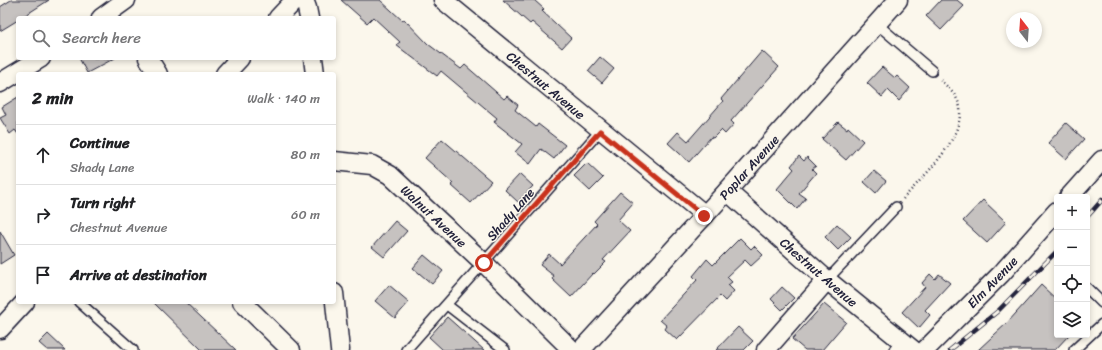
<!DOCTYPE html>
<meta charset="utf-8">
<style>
:root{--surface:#fff;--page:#f2f2f2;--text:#202124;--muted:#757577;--line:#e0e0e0}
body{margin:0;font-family:Sriracha,sans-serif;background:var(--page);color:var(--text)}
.controls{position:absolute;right:12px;bottom:12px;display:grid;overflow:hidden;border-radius:4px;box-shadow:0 2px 6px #0003}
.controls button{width:36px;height:36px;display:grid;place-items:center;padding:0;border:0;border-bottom:1px solid var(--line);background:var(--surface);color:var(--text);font:20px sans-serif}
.compass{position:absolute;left:1006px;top:12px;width:36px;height:36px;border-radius:50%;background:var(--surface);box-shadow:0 2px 6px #0003;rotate:343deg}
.stop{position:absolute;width:12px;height:12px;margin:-9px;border:3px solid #c8321e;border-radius:50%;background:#fff}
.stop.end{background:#c8321e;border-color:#fff;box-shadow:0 1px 4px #0008}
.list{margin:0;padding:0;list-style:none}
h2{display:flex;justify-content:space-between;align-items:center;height:52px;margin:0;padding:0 16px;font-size:17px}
h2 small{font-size:13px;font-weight:400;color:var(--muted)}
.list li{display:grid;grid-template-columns:26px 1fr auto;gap:12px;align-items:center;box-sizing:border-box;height:60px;padding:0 16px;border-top:1px solid var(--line)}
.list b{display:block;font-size:15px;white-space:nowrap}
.list p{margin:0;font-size:13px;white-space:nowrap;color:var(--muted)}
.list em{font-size:13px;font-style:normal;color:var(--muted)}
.icon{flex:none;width:22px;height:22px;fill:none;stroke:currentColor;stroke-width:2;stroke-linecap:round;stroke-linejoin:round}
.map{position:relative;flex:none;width:1102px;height:350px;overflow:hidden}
.search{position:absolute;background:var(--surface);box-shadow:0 2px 6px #0003;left:16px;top:16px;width:320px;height:44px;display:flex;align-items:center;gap:10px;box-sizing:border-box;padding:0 14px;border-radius:4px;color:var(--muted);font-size:15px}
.panel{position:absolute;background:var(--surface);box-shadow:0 2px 6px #0003;left:16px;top:72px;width:320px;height:232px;border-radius:4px}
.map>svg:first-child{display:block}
.building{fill:#c6c2c0;stroke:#22223b}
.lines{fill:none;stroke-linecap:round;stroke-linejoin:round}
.lane-casing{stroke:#22223b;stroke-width:12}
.street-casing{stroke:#22223b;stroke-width:21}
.path{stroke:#22223b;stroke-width:2.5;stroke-dasharray:1 3;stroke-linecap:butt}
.lane{stroke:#fbf7ec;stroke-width:9}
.street{stroke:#fbf7ec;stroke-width:18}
.rail-casing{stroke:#22223b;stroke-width:4.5}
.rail{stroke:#fbf7ec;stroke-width:3;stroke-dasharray:9;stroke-linecap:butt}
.route{stroke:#c8321e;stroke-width:5}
.labels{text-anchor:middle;stroke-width:3;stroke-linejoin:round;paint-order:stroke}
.street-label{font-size:13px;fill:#22223b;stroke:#fbf7ec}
</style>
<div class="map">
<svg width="1102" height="350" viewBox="0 0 1102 350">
<rect width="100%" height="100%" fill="#fbf7ec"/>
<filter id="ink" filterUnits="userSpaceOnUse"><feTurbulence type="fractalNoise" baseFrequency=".025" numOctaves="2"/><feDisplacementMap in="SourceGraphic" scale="8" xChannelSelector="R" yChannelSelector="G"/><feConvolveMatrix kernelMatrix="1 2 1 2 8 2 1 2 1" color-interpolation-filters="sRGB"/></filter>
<g filter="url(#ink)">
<g class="building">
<polygon points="11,0 49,0 21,18 18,18 18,20 0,31 0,7"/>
<polygon points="341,0 380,0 403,21 404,19 428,44 461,69 465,65 504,99 507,96 518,105 515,110 536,127 538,124 565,145 554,159 541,149 530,164 515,152 522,144 494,122 497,118 441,71 437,76 396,45 400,42 373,17 367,23"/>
<polygon points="503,0 534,0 544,9 542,11 571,38 562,48 532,22 530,24"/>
<polygon points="941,0 957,0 964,6 941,30 926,16"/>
<polygon points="762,51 779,67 731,121 734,124 725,134 721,130 713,138 711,137 689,162 668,143 678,132 688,141 723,101 721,99"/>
<polygon points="600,57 614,69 602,83 588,71"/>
<polygon points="79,58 115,58 87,73"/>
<polygon points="882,67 895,78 897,76 910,88 899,101 888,90 882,97 867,83"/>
<polygon points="18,97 18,134 15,130 10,134 0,118 6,115 2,107"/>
<polygon points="838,122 847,129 848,127 863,141 846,160 822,139"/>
<polygon points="1066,123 1084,139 1066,159 1048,143"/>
<polygon points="442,139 491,181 471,203 451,185 453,183 425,158"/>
<polygon points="799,156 804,161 807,157 816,166 812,169 816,173 799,193 806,198 797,209 777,189 794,169 791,166"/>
<polygon points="587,163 603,178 590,191 574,176"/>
<polygon points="874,171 886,181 876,193 864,182"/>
<polygon points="520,174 533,186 518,202 505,190"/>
<polygon points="620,192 633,203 618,220 630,231 603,260 606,262 594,274 593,273 571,297 552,279 554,276 540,265 549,254 560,264 597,224 594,221"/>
<polygon points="983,200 1006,222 987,243 963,221"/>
<polygon points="395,221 407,231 384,257 372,247"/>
<polygon points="837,224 851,237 838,250 825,237"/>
<polygon points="0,231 14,255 0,264"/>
<polygon points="740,238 751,249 754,246 763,255 751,266 745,260 727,277 732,282 728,285 734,291 725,301 720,296 677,340 665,329 667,326 660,320 697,280 693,276 707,259 713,265"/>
<polygon points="424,255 443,271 432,284 413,268"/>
<polygon points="930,274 935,279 939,274 950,283 925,310 930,315 919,328 902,312 925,287 922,283"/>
<polygon points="389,285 409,302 395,318 375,301"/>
<polygon points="1041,285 1057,300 1057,335 1069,335 1055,350 978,350 1008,322"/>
<polygon points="782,287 794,298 782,310 771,299"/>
<polygon points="153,302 185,302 236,350 202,350"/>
<polygon points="824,304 846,322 822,350 805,350 792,339"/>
<polygon points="447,317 484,350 443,350 429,337"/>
<polygon points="738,327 753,341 744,350 716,350"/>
<polygon points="48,334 65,350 47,350 39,343"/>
</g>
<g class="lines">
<g class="lane-casing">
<g id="lane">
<polyline points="877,24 932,71"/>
<polyline points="827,280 896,207"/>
<polyline points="1087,288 1102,303"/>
<polyline points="79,302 133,350"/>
<polyline points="447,305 505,350"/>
<polyline points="406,350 600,131"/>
<polyline points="894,350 901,340"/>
<polyline points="1074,350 1102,324"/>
</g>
</g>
<g class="street-casing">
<g id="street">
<polyline points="304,0 307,8 309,18"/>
<polyline points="443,0 705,215"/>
<polyline points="101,18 126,0"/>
<polyline points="278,18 295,0"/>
<polyline points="148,58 158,74"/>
<polyline points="313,58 315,74"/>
<polyline points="225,74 240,58"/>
<polyline points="0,83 41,58"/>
<polyline points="334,161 372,165 390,175 484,263 572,350"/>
<polyline points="727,191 827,280 913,350"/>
<polyline points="1069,197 1102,160"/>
<polyline points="334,293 340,350"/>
<polyline points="242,302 291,350"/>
<polyline points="0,329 25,302"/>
<polyline points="581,350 727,191 898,0"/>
<polyline points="766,350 827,280"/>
<polyline points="925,350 1001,274 1057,211"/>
</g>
</g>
<path class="path" d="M903,199C923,176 963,141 960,108C958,96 948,87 939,79"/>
<use href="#lane" class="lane"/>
<use href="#street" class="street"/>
<g class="rail-casing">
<g id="rail">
<polyline points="1087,217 1102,200"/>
<polyline points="950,350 998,311 1057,251"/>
</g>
</g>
<use href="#rail" class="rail"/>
</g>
</g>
<g class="lines" filter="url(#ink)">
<polyline class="route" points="484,263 600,131 704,216"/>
</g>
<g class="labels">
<g class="street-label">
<text transform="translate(546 85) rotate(40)" y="5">Chestnut Avenue</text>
<text transform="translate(749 167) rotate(-48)" y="5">Poplar Avenue</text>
<text transform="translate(510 214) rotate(-49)" y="5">Shady Lane</text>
<text transform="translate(434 216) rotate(43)" y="5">Walnut Avenue</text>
<text transform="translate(819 272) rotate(41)" y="5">Chestnut Avenue</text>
<text transform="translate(992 282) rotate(-46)" y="5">Elm Avenue</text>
</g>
</g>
</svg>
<div class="controls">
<button>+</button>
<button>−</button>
<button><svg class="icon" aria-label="locate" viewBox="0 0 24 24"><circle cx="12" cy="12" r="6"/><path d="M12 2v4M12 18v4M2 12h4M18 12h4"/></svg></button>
<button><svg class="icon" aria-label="layers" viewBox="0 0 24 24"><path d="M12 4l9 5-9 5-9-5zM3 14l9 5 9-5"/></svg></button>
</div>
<svg class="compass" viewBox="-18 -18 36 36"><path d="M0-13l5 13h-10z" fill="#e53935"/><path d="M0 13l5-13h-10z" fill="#757577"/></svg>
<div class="stop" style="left:484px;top:263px"></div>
<div class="stop end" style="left:704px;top:216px"></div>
<div class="search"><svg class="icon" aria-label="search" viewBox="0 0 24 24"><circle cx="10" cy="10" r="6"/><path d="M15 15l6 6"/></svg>Search here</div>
<section class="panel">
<h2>2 min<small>Walk · 140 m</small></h2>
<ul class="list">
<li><svg class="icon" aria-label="ahead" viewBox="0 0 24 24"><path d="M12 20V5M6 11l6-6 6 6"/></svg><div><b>Continue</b><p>Shady Lane</p></div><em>80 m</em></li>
<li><svg class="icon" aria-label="right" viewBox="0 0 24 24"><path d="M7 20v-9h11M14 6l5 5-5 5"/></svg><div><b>Turn right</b><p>Chestnut Avenue</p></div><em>60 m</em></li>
<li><svg class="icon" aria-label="arrive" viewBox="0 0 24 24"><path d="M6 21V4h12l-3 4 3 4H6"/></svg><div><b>Arrive at destination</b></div></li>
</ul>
</section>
</div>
